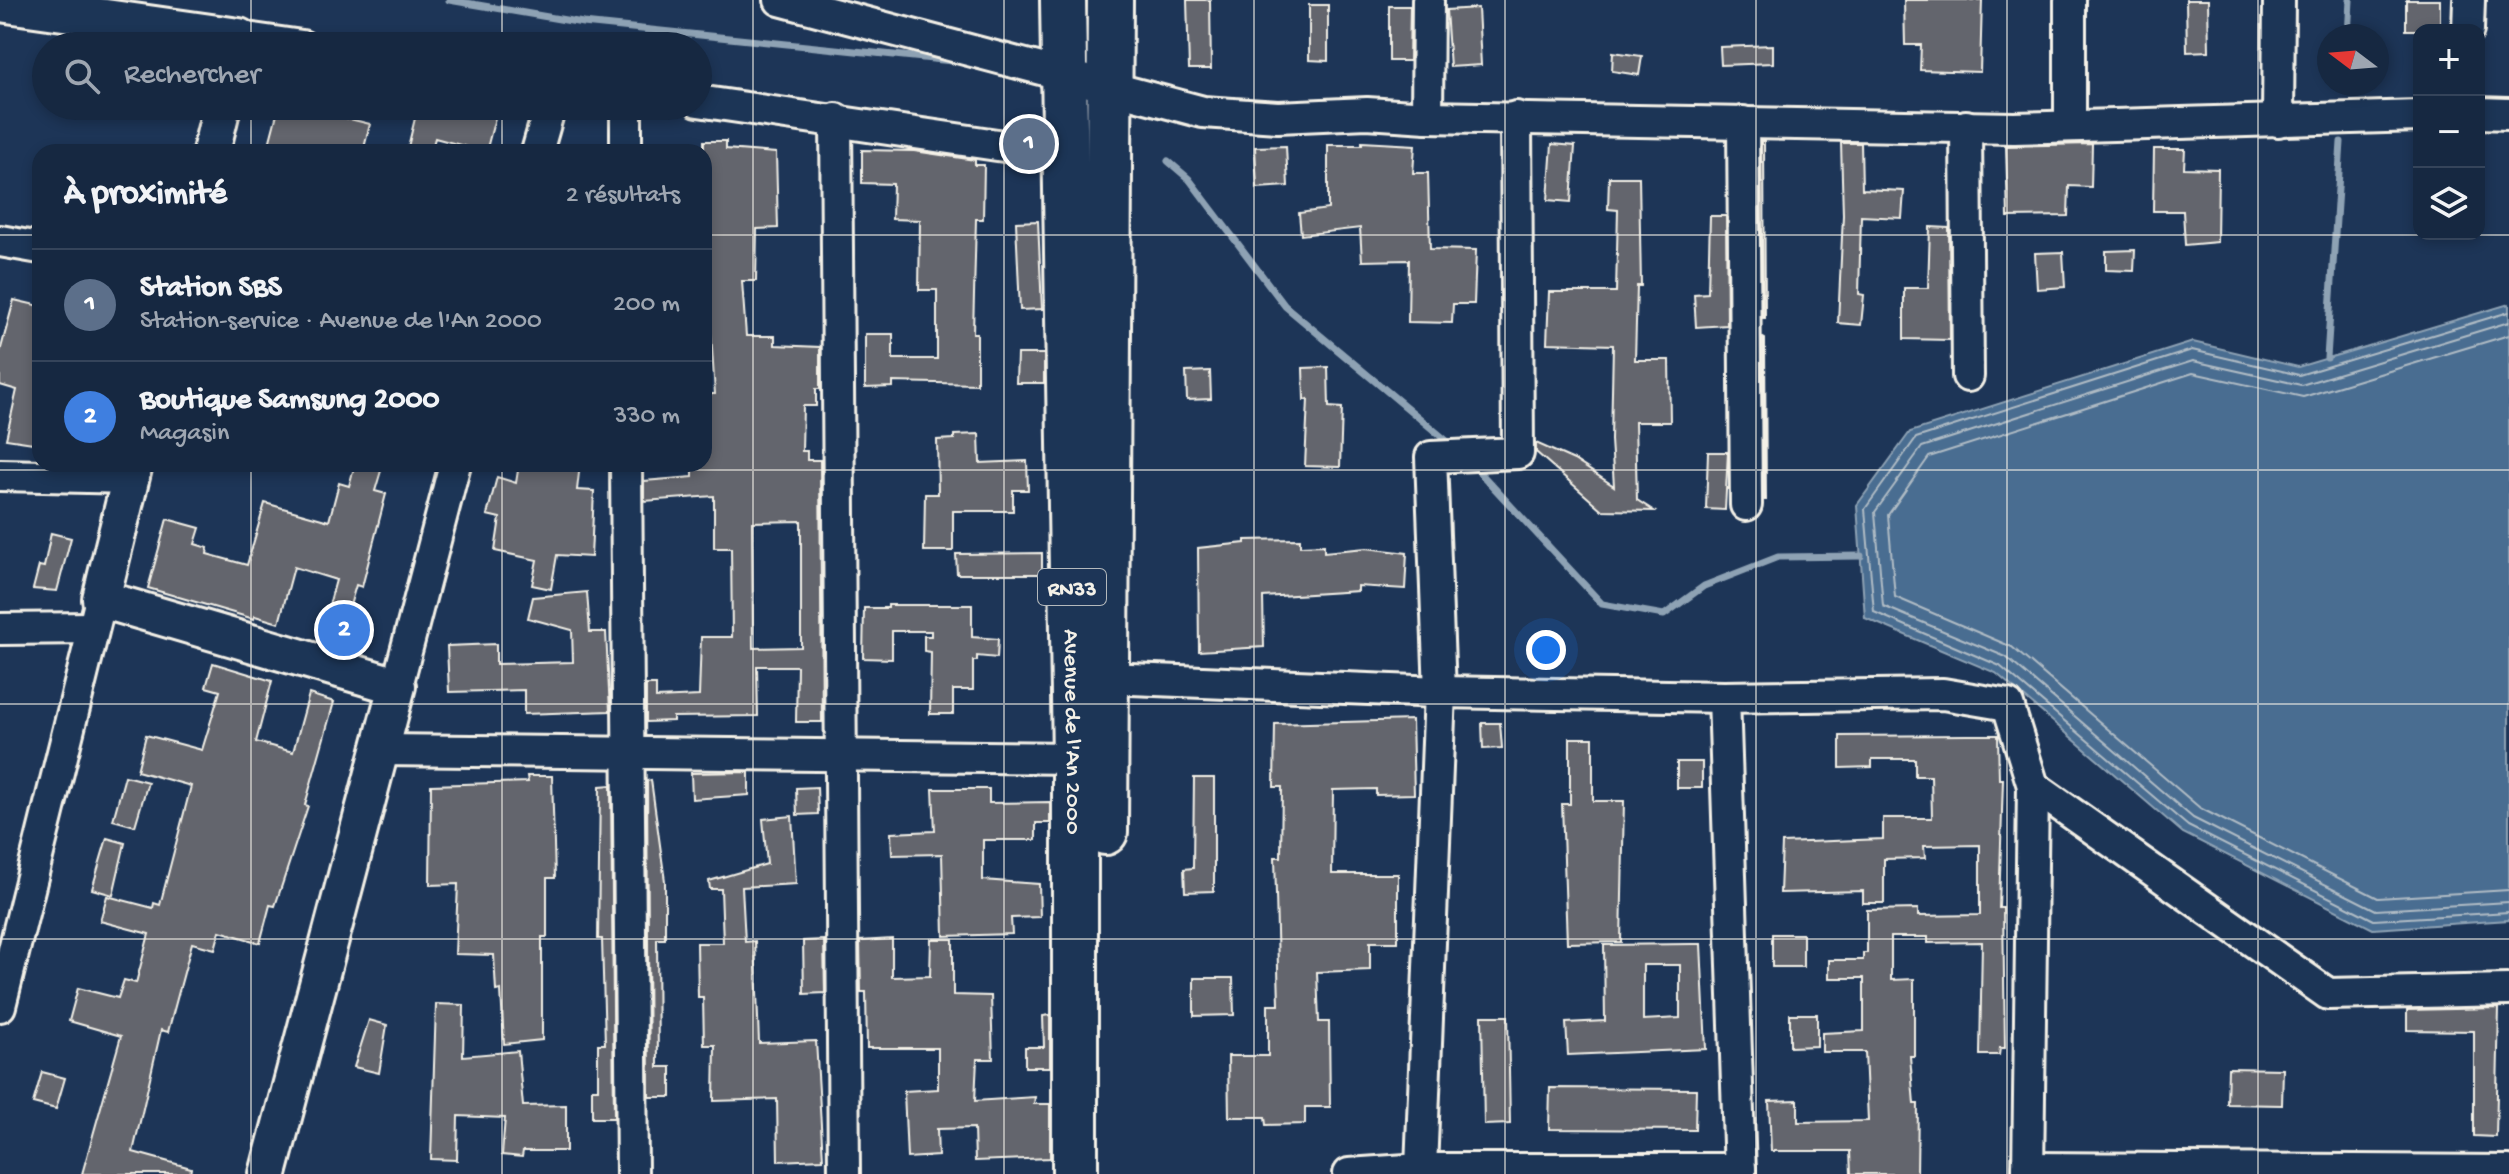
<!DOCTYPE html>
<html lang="fr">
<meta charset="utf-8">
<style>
:root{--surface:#162841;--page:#1f3048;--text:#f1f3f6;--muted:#9ea6b1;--line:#35445a;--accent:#8abfa5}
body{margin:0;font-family:"Gochi Hand",sans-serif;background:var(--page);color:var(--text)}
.controls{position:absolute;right:24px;top:24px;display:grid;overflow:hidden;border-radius:16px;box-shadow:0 4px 12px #0003}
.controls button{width:72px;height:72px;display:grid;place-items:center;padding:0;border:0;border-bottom:2px solid var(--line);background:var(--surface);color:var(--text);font:40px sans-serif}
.compass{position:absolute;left:2317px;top:24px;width:72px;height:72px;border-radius:50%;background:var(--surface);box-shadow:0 4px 12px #0003;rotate:286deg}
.you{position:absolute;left:1546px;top:650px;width:28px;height:28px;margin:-20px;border:6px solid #fff;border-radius:50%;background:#1a73e8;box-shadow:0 0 0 12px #1a73e833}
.badge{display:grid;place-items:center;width:52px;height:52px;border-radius:50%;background:var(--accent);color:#fff;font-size:26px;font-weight:700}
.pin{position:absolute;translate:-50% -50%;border:4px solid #fff;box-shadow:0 2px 8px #0006}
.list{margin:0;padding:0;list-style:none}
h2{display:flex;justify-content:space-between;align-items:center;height:104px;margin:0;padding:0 32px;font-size:34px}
h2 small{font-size:26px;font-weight:400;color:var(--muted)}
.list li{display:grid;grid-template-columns:52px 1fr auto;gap:24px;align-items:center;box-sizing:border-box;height:112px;padding:0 32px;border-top:2px solid var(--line)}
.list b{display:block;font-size:30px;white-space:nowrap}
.list p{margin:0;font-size:26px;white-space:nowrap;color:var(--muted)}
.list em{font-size:26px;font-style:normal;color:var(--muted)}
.icon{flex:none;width:44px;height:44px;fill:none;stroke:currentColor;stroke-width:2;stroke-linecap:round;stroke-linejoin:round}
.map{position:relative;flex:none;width:2509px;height:1174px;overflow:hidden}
.search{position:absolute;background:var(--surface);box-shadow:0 4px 12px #0003;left:32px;top:32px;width:680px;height:88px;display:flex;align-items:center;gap:20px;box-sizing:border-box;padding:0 28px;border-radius:44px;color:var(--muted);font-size:30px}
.panel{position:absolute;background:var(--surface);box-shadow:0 4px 12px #0003;left:32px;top:144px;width:680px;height:328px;border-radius:24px}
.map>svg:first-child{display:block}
.water{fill:#4a6d91;stroke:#8ea2b4;stroke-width:2}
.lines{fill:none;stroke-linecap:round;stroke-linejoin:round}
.shore{stroke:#b0bcc5;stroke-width:2}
.stream{stroke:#8ea2b4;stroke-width:7}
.building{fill:#63656d;stroke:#f4f1e8;stroke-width:2;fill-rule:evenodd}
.minor-casing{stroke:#f4f1e8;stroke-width:36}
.tertiary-casing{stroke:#f4f1e8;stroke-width:42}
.primary-casing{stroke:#f4f1e8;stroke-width:50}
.minor{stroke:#1d3557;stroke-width:30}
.tertiary{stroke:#1d3557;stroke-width:36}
.primary{stroke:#1d3557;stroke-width:44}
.grid{fill:none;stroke:#f4f1e8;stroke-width:2;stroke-opacity:0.55}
.labels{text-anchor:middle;stroke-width:6;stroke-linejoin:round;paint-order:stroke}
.shield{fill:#1d3557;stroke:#b4b9bc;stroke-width:2}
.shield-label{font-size:22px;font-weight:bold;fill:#f4f1e8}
.street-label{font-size:24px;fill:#f4f1e8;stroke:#1d3557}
</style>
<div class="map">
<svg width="2509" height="1174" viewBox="0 0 2509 1174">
<rect width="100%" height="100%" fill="#1d3557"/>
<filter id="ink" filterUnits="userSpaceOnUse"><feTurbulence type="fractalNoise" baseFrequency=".0125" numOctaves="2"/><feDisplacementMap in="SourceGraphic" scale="16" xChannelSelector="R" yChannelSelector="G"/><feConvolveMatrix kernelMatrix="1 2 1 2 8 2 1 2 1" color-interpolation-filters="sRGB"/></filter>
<g filter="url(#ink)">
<polygon class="water" points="2509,304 2509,920 2373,929 2183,833 1996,673 1865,618 1857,505 1910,432 2193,342 2298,367"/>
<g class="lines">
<g class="shore">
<polyline points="2509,312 2299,375 2192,350 1916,438 1865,509 1874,612 2000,666 2188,826 2374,920 2509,912"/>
<polyline points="2509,322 2301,385 2193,361 1922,447 1875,512 1883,606 2006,657 2193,818 2376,910 2509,902"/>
<polyline points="2509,335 2303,397 2193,373 1929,457 1888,515 1895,597 2012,647 2200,808 2378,898 2509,890"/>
</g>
<g class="stream">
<polyline points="449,0 583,23 962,62"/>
<polyline points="2348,36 2350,0"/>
<polyline points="2345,87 2345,84"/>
<polyline points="1168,161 1189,179 1285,306 1454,447"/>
<polyline points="2327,358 2341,142"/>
<polyline points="1472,464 1602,604 1664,615 1704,586 1778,557 1861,556"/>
</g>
</g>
<g class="building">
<polygon points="1187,0 1210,0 1211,69 1189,69"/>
<polygon points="1904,0 1982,0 1980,72 1920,70 1921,45 1905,45"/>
<polygon points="2186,0 2208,0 2209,51 2187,52"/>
<rect x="2406" y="0" width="34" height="30"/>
<polygon points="1309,5 1328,5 1328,61 1309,60"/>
<polygon points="1389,6 1410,6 1409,61 1389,61"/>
<polygon points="1478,8 1481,65 1450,67 1446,10"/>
<polygon points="1773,45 1773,63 1721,65 1720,47"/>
<polygon points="1613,52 1642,56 1639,75 1612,71"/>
<polygon points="279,106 318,106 317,111 370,124 363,152 267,152"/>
<polygon points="418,106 461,106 496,114 486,152 435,138 431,152 408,147"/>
<path d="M704,141H726V149L776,153L778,228L757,229L756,281H742L746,336H775V345L820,347V389H816V406H803L802,451H807V460H820L822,722H796L797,666H757L758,716L673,717V721L646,722V685H656V698L699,696L701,637H732L731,548H714V496L644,501V481L693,477V464H704V394H715L711,333H704ZM801,521V647L753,648L752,522Z"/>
<polygon points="1761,141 1764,141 1765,318 1763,318"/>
<polygon points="1362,142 1415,145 1413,173 1428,173 1430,249 1476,250 1474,304 1453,304 1452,323 1408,322 1409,260 1362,261 1360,228 1301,235 1299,213 1328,209 1328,145 1362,145"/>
<polygon points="1841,143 1861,143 1862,189 1904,191 1902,218 1861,216 1859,294 1864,295 1861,325 1838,323 1843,215"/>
<polygon points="1552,144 1575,146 1571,202 1548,200"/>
<polygon points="2092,144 2091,187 2069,186 2068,216 2008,217 2006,146"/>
<polygon points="1286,146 1288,186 1257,188 1255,147"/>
<polygon points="2154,149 2185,149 2184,168 2218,169 2217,242 2185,245 2183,211 2153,211"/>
<polygon points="862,150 914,151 975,160 975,165 984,165 983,219 976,219 973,333 977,333 977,384 893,382 893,387 865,388 865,334 893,334 893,359 937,359 937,290 919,290 920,220 892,219 893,184 862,183"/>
<polygon points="1609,177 1639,177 1641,286 1637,286 1635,360 1669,360 1670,422 1635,422 1637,500 1654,511 1602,510 1536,452 1536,443 1574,460 1614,486 1611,440 1613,345 1547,343 1549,292 1616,292 1618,210 1608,209"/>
<polygon points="1710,216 1726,216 1727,325 1696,327 1694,294 1708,293"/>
<polygon points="1038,221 1042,309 1020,310 1016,222"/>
<polygon points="1930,227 1949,228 1950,340 1904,339 1904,288 1928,288"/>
<polygon points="2135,250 2134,271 2106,270 2106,251"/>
<polygon points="2063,252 2065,287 2037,289 2035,253"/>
<polygon points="14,300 40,306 40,444 6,439 17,390 0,385 0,352"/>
<polygon points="1763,338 1765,339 1766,500 1764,500"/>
<polygon points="1017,354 1044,354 1044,383 1016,383"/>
<polygon points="1328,367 1329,407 1342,408 1340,467 1305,466 1308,399 1304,400 1303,368"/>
<polygon points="1210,371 1211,399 1187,400 1186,372"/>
<polygon points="979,434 980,463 1027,461 1028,490 1013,490 1013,511 953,511 953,551 924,551 925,494 938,494 937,440 954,439 954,435"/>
<polygon points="1708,452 1728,452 1725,510 1706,509"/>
<polygon points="355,464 383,464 375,491 386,494 362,587 356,585 340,640 321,634 336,580 294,567 279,623 255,616 254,619 148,588 167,519 200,528 195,544 208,548 207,554 247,565 265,503 329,521 339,483 349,486"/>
<polygon points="519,464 580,464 577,490 594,491 591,557 557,555 551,589 532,585 537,560 495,551 500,518 487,515 497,477 516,483"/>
<polygon points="51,533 71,538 57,591 33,589 39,566 44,567"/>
<polygon points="1300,539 1300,546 1324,545 1324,552 1366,548 1407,553 1405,589 1358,586 1358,591 1263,597 1264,647 1199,651 1198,548 1245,543 1245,540"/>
<polygon points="1042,553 1042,574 957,574 956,554"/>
<polygon points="587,592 590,632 606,632 610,711 524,714 524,690 449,692 447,646 496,644 496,664 573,662 572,630 528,618 533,597"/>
<polygon points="888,605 972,605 972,637 998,639 997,658 977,656 977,661 973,661 973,690 953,690 953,714 930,714 931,652 924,651 924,636 931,636 931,631 892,631 892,659 863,658 864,608 888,608"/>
<polygon points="213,663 272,681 256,742 293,752 309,694 334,702 305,805 308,806 275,906 270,905 260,943 220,931 215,949 192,943 168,1032 161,1030 133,1152 191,1168 190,1174 82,1174 121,1036 69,1021 78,988 118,998 124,980 136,983 149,934 100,921 107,896 153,908 154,903 160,905 191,786 137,771 146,735 202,750 220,691 206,687"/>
<polygon points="1412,720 1414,794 1376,795 1376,789 1333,790 1332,874 1398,874 1398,942 1370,942 1370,970 1317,972 1319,1022 1329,1022 1330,1107 1305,1107 1305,1124 1266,1125 1265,1117 1229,1117 1228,1056 1268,1056 1268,1005 1279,1005 1275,857 1281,857 1282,787 1274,787 1275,724"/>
<polygon points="1482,723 1500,723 1502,748 1483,749"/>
<polygon points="1967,735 1998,735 1999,779 2003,779 1999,908 2003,908 2005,1048 2000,1048 1999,1055 1980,1055 1982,942 1928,943 1928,937 1891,937 1891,980 1914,979 1914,1056 1910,1056 1914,1104 1918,1104 1917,1174 1851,1174 1850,1151 1771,1151 1769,1101 1798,1100 1798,1122 1868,1121 1865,1052 1822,1052 1822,1033 1864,1031 1864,978 1829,978 1829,960 1863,960 1863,953 1867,953 1867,910 1918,909 1918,916 1980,915 1980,845 1924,846 1925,858 1884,859 1884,903 1863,903 1863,891 1780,893 1782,843 1883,839 1883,818 1932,818 1931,776 1915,776 1915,759 1872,759 1872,767 1840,768 1840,736"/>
<polygon points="1570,738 1593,738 1593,801 1624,801 1621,942 1567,943 1562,804 1570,804"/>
<rect x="1677" y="762" width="25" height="26"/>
<polygon points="749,772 749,795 692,799 691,773"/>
<polygon points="125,776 148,782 135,826 113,820"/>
<polygon points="527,776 552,776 555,878 547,878 547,937 542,937 542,1040 504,1044 501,990 496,991 494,955 455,954 458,884 430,885 431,785 528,782"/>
<polygon points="1194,778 1214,778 1214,891 1185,892 1184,869 1193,868"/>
<polygon points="651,780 665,881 665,939 657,939 658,1067 671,1067 671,1097 649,1097 647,781"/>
<polygon points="611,785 614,1118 592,1118 592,1089 598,1089 598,1044 605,1044 602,939 598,939 600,786"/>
<polygon points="817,787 818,814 797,815 796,788"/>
<polygon points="933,789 989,789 989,803 1050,802 1050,823 1036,823 1036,840 983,840 983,880 1039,884 1040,917 1011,918 1012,934 944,936 942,854 892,855 891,833 935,831"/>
<polygon points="792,816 796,884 742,887 745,942 755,941 759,1043 816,1041 823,1159 778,1161 777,1099 714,1101 715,1045 704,1045 703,997 698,997 697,943 723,943 721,889 710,889 709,881 767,864 763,819"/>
<polygon points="107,838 125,843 113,895 92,889"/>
<rect x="1772" y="934" width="31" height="33"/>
<polygon points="892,939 892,977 930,976 931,939 953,939 953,995 991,996 993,1059 977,1059 975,1101 1035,1097 1034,1104 1050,1104 1050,1158 975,1161 974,1128 937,1129 938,1156 907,1158 904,1091 938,1089 938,1048 867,1048 866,992 861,992 860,941"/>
<polygon points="824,940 825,993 804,994 803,941"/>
<path d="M1691,944H1701L1706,1049L1568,1055L1566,1023L1605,1021L1604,945ZM1643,965H1680V1018L1643,1020Z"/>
<polygon points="1194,978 1233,978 1234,1015 1194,1016"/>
<polygon points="436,1004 464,1005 463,1056 518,1051 523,1106 566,1105 566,1151 523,1151 522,1157 502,1155 505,1118 458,1116 457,1160 431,1159"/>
<polygon points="2499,1008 2496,1137 2474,1136 2474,1031 2407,1030 2407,1010"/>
<polygon points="1790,1014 1817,1014 1817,1046 1790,1047"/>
<polygon points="1050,1015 1050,1067 1025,1067 1025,1047 1044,1047 1043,1016"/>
<polygon points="1482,1016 1508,1016 1510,1124 1484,1125"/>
<polygon points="369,1020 387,1025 379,1073 354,1067"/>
<polygon points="2228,1068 2283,1069 2282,1105 2227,1104"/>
<polygon points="42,1072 65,1078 56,1109 33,1103"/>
<polygon points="1550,1088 1696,1089 1695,1130 1549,1129"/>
</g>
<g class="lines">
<g class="minor-casing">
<g id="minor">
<polyline points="780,0 1203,112 1278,117 1367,113 1427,117 2014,128 2419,116"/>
<polyline points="2468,30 2469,0"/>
<polyline points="239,37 302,46"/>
<polyline points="698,101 1065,155"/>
<polyline points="2479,113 2509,114"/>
<polyline points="1427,117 1428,0"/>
<polyline points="836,119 844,1174"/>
<polyline points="2278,121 2279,0"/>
<polyline points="1743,122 1746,505"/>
<polyline points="1966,126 1968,376"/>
<polyline points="2070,126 2070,0"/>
<polyline points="537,152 550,106"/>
<polyline points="626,152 626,106"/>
<polyline points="0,241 40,248"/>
<polyline points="626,464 632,1174"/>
<polyline points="0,475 131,478"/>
<polyline points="0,629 93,628"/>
<polyline points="1107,678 1440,692 1724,697 1943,694 2008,705 2033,786 2328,994 2509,990"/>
<polyline points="397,686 455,464"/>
<polyline points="1724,697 1740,1174"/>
<polyline points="380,750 1075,758"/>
<polyline points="0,1006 101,599"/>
<polyline points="2028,1168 2509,1171"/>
<polyline points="1421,1169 1440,692 1431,457 1518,453 1516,117"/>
<polyline points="1349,1174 1421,1169 1740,1169"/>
<polyline points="2028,1174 2033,786"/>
</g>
</g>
<g class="tertiary-casing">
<g id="tertiary">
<polyline points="0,3 239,37 237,46"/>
<polyline points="211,152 222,106"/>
<polyline points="134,464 101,599 397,686 268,1174"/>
</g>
</g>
<g class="primary-casing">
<g id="primary">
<path id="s1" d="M1063,0L1075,758V1174"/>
<polyline points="1105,832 1110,0"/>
</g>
</g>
<use href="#minor" class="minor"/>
<use href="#tertiary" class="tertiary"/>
<use href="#primary" class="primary"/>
</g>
</g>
<path class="grid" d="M251,0V46M502,0V46M753,0V1174M1004,0V1174M1254,0V1174M1505,0V1174M1756,0V1174M2007,0V1174M2258,0V1174M251,106V152M502,106V152M0,235H40M704,235H2509M251,464V1174M502,464V1174M0,470H2509M0,704H2509M0,939H2509"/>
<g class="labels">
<rect class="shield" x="1038" y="569" width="68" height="36" rx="6"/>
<g class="shield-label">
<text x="1072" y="595">RN33</text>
</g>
<g class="street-label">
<text dy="8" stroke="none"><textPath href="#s1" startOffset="732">Avenue de l'An 2000</textPath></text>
</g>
</g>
</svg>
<div class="controls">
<button>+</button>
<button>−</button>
<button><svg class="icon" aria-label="layers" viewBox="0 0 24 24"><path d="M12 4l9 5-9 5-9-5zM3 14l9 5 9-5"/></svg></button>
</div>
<svg class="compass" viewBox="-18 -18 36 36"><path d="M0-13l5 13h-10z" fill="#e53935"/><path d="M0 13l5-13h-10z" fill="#9ea6b1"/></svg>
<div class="you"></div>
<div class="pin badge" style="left:1029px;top:144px;background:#5c6f8a">1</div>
<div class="pin badge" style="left:344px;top:630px;background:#3f7fe0">2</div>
<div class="search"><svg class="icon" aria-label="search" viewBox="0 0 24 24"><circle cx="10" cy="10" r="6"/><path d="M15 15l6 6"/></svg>Rechercher</div>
<section class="panel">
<h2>À proximité<small>2 résultats</small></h2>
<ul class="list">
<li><span class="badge" style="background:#5c6f8a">1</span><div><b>Station SBS</b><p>Station-service · Avenue de l'An 2000</p></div><em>200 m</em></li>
<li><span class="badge" style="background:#3f7fe0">2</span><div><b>Boutique Samsung 2000</b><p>Magasin</p></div><em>330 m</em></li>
</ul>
</section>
</div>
